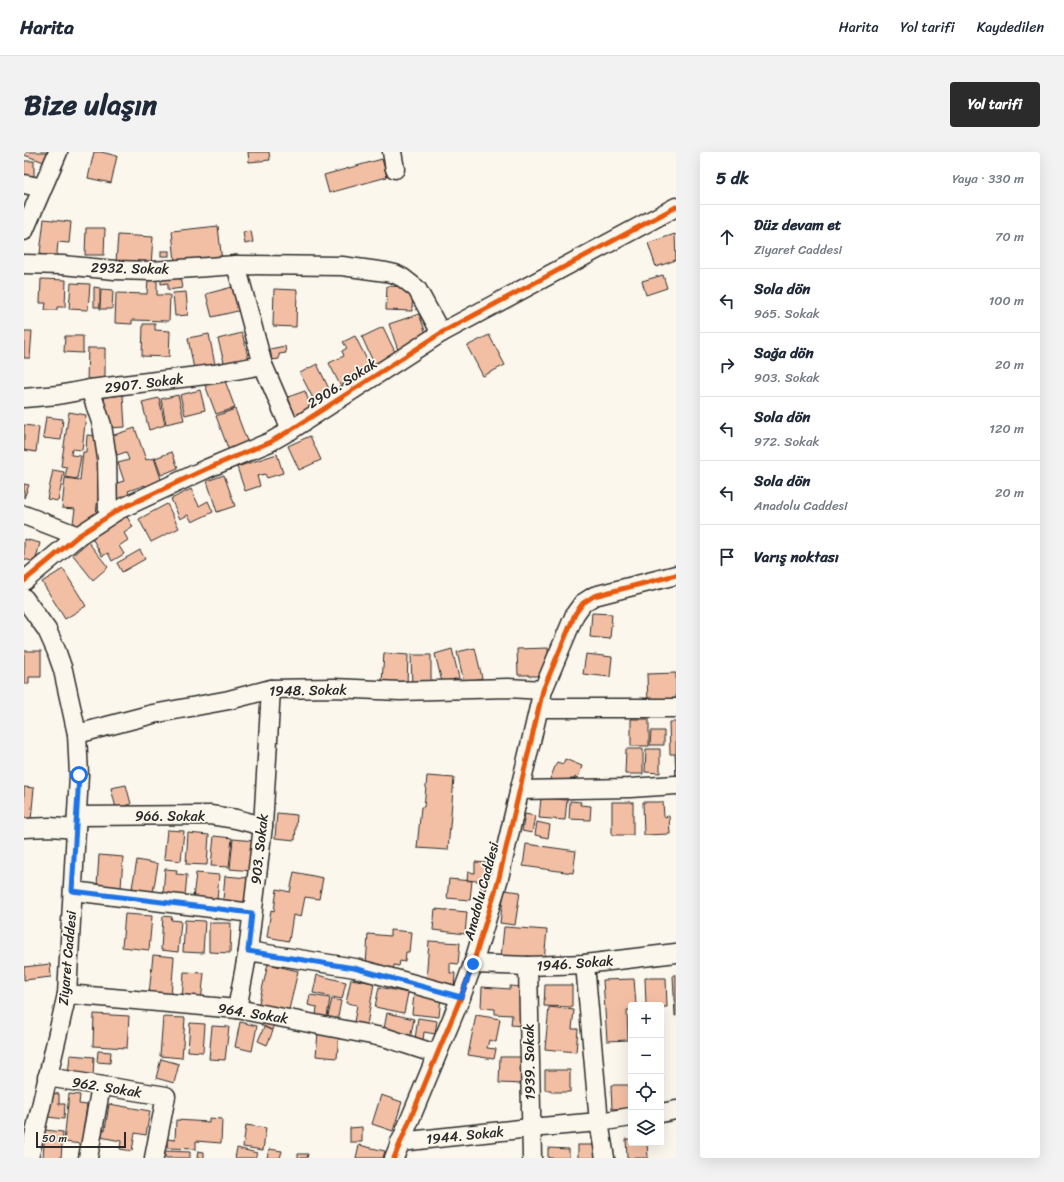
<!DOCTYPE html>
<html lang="tr">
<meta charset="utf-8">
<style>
:root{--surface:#fff;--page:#f2f2f3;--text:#1f2937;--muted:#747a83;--line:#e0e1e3;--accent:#2b2b2b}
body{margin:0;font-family:Sriracha,sans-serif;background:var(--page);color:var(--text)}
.controls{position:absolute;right:12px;bottom:12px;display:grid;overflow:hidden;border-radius:4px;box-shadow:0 4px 16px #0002}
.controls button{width:36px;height:36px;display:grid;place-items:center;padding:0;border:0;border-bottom:1px solid var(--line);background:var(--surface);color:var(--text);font:20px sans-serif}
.scale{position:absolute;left:12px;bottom:10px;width:90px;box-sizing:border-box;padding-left:4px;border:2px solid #2b2b2b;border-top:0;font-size:11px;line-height:14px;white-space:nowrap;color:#2b2b2b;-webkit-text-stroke:3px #fbf7ec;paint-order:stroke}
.stop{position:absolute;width:12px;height:12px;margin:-9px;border:3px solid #1a73e8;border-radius:50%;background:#fff}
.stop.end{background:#1a73e8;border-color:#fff;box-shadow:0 1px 4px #0008}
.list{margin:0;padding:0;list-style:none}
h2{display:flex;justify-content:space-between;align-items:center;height:52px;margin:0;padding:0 16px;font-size:17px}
h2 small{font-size:13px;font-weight:400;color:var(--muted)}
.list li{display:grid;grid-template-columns:26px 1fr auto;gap:12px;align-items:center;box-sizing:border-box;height:64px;padding:0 16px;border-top:1px solid var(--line)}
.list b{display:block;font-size:15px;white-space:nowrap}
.list p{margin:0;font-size:13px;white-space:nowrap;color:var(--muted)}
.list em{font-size:13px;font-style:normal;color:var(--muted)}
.icon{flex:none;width:22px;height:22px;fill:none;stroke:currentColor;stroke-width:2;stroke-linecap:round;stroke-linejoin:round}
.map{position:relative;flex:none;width:652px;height:1006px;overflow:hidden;border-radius:4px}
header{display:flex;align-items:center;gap:24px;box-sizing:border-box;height:56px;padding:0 20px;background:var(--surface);border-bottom:1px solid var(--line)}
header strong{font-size:19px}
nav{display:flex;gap:22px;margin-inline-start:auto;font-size:14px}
.intro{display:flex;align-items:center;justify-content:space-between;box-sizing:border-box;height:96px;padding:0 24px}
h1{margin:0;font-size:28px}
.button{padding:10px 18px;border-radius:4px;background:var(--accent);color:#fff;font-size:14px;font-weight:700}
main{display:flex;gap:24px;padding:0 24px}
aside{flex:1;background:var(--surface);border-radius:4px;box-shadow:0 4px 16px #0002}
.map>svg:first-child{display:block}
.building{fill:#f3bfa4;stroke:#2b2b2b}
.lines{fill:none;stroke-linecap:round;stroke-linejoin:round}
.minor-casing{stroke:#2b2b2b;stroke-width:21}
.minor{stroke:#fbf7ec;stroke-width:18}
.cycleway-casing{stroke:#fbf7ec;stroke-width:8}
.cycleway{stroke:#e8590c;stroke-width:5}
.route{stroke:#1a73e8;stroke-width:5}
.labels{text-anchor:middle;stroke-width:3.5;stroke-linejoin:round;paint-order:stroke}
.street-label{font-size:14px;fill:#2b2b2b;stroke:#fbf7ec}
</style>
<header>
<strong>Harita</strong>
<nav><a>Harita</a><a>Yol tarifi</a><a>Kaydedilen</a></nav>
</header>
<div class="intro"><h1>Bize ulaşın</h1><a class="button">Yol tarifi</a></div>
<main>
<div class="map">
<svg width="652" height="1006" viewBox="0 0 652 1006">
<rect width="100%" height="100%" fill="#fbf7ec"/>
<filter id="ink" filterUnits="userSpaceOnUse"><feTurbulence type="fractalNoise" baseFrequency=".025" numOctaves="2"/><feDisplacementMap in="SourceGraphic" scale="8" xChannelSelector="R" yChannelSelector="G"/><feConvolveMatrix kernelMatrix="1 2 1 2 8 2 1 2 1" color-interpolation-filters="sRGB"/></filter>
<g filter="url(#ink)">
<g class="building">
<polygon points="1,0 27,0 23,11 0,3"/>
<polygon points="70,0 77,0 93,4 87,31 64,26"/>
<polygon points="224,0 245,0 246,8 225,10"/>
<polygon points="358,7 363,25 305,41 300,23"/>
<rect x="0" y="9" width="10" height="17"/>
<polygon points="20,67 47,70 45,91 34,90 32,111 15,110"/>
<polygon points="194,74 198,110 151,110 148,79"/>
<polygon points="62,76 81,76 80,103 61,103"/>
<polygon points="227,79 229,90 221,92 219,80"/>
<polygon points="651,82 652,108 632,115 624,91"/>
<polygon points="94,83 129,85 127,113 92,110"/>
<rect x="137" y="99" width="8" height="5"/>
<polygon points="639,123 643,136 622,143 618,129"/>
<polygon points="156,125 158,136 144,138 144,131 137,132 137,128"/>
<polygon points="124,126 133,126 133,143 146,143 145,169 108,168 108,172 91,171 92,141 123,142"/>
<polygon points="17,127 42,128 41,155 33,155 33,158 21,158 22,151 16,151"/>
<polygon points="47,131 66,132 64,158 45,157"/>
<polygon points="212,134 218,158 188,165 182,142"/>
<polygon points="363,134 389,135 388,159 362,158"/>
<polygon points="70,135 76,136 76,155 70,155"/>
<polygon points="77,137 89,138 88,157 76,157"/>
<polygon points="250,137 273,138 272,175 249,174"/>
<polygon points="162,140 164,163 151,164 149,141"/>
<polygon points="395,162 404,187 374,198 365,172"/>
<polygon points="119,172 131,172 131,178 146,179 145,205 118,204"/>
<polygon points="359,175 373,204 351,214 338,185"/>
<polygon points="0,179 8,179 6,206 0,206"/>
<polygon points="218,181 226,212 202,218 194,187"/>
<polygon points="185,182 191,213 170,217 164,186"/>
<polygon points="465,183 481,213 459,224 443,194"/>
<polygon points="41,184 59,184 59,201 40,200"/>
<polygon points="331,184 350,222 318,237 305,211 320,204 318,199 323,196 319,190"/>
<polygon points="261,194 262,201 255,202 255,207 248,208 246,197"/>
<polygon points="64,196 81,196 81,230 63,229"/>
<polygon points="293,212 307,241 300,245 302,249 293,254 276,221"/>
<polygon points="200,226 211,256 192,262 181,233"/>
<polygon points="176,238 181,258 161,263 156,243"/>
<polygon points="281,239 289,261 273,270 264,245"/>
<polygon points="99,243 101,275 83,276 80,245"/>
<polygon points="154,243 160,268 142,272 137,247"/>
<polygon points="135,246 141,273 125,278 118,250"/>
<polygon points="211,257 226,297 207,304 192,264"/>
<polygon points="45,260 62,263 58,298 48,297 47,303 57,304 53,327 41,325 43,315 37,314"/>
<polygon points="22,265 39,267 37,288 19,286"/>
<polygon points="0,273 15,275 12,300 0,298"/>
<polygon points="111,276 122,308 130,306 138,330 122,335 121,333 104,339 108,350 93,355 86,333 100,329 94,311 105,308 102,300 93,303 87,284"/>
<polygon points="63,283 75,284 73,301 79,302 71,371 48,378 51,357 38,356 41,326 56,328 59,300 62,300"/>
<polygon points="286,284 297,308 275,318 264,294"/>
<polygon points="148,300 154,316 137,323 131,306"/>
<polygon points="253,302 259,321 243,326 241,322 233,324 236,334 221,339 213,315"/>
<polygon points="29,318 40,320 34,349 23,347"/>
<polygon points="200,323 211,354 193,360 183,329"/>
<polygon points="0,332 5,333 0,346"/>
<polygon points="167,337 175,354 184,349 189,360 168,370 164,363 156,367 147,347"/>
<polygon points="143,352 155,376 127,390 115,367"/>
<polygon points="102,363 109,375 100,381 104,388 95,394 100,402 88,409 84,401 78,404 67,384"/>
<polygon points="0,387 16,391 11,410 0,407"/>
<polygon points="64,390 84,415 69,428 49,403"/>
<polygon points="116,398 121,407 98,420 93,411"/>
<polygon points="39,417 62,454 41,467 18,430"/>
<polygon points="568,461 588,462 586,487 566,485"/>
<polygon points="451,496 458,526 440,530 433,500"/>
<polygon points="524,496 525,524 505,524 505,523 494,523 493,497"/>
<polygon points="428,497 435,526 418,530 411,502"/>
<polygon points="0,499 17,499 17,525 5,525 5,532 0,532"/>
<polygon points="360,501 384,503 383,532 358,530"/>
<polygon points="562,502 588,505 586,525 559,522"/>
<polygon points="387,503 407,503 407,534 388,534"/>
<polygon points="652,521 652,553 624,553 623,522"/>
<rect x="607" y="567" width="18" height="27"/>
<polygon points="645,570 652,570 652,624 651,602 646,602"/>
<polygon points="627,579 640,579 640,593 626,593"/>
<polygon points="602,597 619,597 619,622 601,622"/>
<polygon points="622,597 636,597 636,621 621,620"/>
<polygon points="541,607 558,614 554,626 551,625 547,636 526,627 533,610 539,612"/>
<polygon points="403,624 430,626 424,698 393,696 397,655 400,655"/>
<polygon points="102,633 107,652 92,656 87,636"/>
<polygon points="0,635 10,636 7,668 0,668"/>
<polygon points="517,646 543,648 541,668 515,666"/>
<polygon points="546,649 557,650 556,653 567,654 566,668 545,667"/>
<rect x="588" y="650" width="21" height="33"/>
<polygon points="619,650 639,650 640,665 645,664 646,682 620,683"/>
<polygon points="253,661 273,663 271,688 251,686"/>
<polygon points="501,662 511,664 508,681 498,679"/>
<polygon points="513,670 526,673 524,686 511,683"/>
<polygon points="143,678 160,679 157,709 140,707"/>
<polygon points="164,681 185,683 183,713 162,712"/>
<polygon points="190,684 208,686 205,715 187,714"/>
<polygon points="209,687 231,689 228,719 206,717"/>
<polygon points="502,692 552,699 549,721 499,714"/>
<polygon points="75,703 99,705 97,736 73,734"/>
<polygon points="113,708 134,712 129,740 108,736"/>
<polygon points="451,710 474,712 472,731 443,728 444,720 451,721"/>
<polygon points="141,717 153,718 152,722 163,723 161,744 139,742"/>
<polygon points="270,720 299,726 295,747 281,745 277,765 269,763 265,789 243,785 247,758 250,759 253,737 266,740"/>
<polygon points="172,721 195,723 193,749 169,747"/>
<polygon points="201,724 224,726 221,753 211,752 211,749 199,748"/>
<polygon points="425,727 448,729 446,748 423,746"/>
<polygon points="457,731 470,733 470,739 457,738"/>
<polygon points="480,738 496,740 491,773 476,771"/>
<polygon points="411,757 443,760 441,782 409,778"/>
<polygon points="101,762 128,764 125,798 98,795"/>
<polygon points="139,764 148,765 147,768 157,769 154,800 137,798"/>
<polygon points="161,768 181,769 179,801 159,800"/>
<polygon points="185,771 207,771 206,801 185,800"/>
<polygon points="480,775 523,778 520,809 477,805"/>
<polygon points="366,778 387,780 385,800 382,800 381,810 376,809 375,814 370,813 369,821 342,814 344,782 366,784"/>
<polygon points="405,789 436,791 434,812 426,811 426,821 431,821 430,837 402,830"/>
<polygon points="129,803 150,805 147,844 125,842"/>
<polygon points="26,812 27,825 0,828 0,815"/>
<polygon points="244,812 274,819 264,862 234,855"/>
<polygon points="160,820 180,821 177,850 158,848"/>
<polygon points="293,823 322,830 318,847 289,841"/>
<polygon points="649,823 652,823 652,864 651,864"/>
<polygon points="621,826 642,826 643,855 637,855 637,853 622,853"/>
<polygon points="327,827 350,831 342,879 329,876 333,853 322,851"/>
<polygon points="610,827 612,853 607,853 607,858 603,858 604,888 583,889 579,828"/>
<polygon points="521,833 548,833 548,855 520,854"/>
<polygon points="486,834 501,835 498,874 487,873 488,863 471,862 471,857 457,856 458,835 486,837"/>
<polygon points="355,835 384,841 380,861 351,855"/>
<polygon points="390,842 417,844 415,865 388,862"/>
<polygon points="286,843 306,846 303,865 292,864 293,855 284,853"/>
<polygon points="308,847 317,849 313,870 303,868"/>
<polygon points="525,855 550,858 548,877 554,877 552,900 521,897"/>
<polygon points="363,861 390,867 386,887 359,882"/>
<polygon points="70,862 105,864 103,896 69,894"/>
<polygon points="452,863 476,867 472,890 465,888 463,896 472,897 470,907 444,903"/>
<polygon points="139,865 161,866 158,906 136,904"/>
<polygon points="240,866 251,870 248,878 237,873"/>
<polygon points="394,866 413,869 411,882 400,880 399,888 391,887"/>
<polygon points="216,870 233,874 228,899 211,895"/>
<polygon points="166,871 181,872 179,900 164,899"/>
<polygon points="188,874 205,875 201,908 185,907"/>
<polygon points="240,875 249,879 243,893 234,889"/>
<polygon points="294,880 315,882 313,906 292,904"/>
<polygon points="74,899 87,900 86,911 73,910"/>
<polygon points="46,903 70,905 69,926 44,924"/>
<polygon points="476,905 500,905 500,932 475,931"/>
<polygon points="137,907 155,912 150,931 132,926"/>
<polygon points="637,910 639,930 637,931"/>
<polygon points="521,918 546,918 546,940 527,940 527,938 521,938"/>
<polygon points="587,933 607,933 607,956 588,957"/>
<polygon points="26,941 35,942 35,952 41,952 40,967 24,965"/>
<polygon points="45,942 56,943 55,952 63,953 58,992 40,990"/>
<polygon points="357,943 378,950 369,979 348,972"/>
<polygon points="85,952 126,959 122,983 111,981 108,999 96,997 97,989 71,984 72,976 81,978"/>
<polygon points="185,966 198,967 197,991 172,989 172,997 143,996 143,987 151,988 152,968 185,970"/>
<polygon points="222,973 242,976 239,998 219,995"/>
<polygon points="338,975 338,990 326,990 326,976"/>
<polygon points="21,978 39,980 37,1006 19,1006"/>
<polygon points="602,987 607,987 607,991 623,991 624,1006 603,1006"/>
<polygon points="335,993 361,999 359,1006 332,1006"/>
<rect x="554" y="993" width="19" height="13"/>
<polygon points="213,996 233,1001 231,1006 211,1006"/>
<polygon points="524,996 545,997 545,1006 524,1006"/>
<polygon points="245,997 258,999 256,1006 243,1006"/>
<polygon points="141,999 166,1000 166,1006 141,1006"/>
<polygon points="174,999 180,1000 180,1006 173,1006"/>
<polygon points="274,1002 284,1002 283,1006 274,1006"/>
</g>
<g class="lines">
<g class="minor-casing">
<g id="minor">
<polyline points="368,0 371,17"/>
<polyline points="0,32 19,36"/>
<polyline points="0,79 34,0"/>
<polyline points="0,112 38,113 91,118 127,119 212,113 318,114 362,120 371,122 379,126 393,137 417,181"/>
<polyline points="212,113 239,213 267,278"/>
<polyline points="66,237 78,273 83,306 84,364"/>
<polyline points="0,246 34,243 66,237 190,222 239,213"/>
<polyline points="0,363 54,384"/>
<polyline points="0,429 54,384 94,358 182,317 246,290 267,278 417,181 652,55"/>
<polyline points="0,446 23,478 32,498 39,518 53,582 55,623 43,842 5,1006"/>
<polyline points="515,556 652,556"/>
<polyline points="53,582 129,562 205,548 247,537 310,536 376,539 484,536 519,538"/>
<polyline points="495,638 606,636 652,633"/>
<polyline points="53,664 186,663 212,667 239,674"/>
<polyline points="0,676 26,675 52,677"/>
<polyline points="49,739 228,761"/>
<polyline points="224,799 331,816 437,845"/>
<polyline points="449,812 504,814 561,812 652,801"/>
<polyline points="561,812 575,970 581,1006"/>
<polyline points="504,814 508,1006"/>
<polyline points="43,842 213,857 363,886 412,902"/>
<polyline points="213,857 224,799 239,674 247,537"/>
<polyline points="23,925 142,944 130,1006"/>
<polyline points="637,961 652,958"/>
<polyline points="376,990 506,976 575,970 607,965"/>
<polyline points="64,1006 77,934"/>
<polyline points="370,1006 437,845 449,812 475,726 519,538 551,462 559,451 570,444 652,423"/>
</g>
</g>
<use href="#minor" class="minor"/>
<g class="cycleway-casing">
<g id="cycleway">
<polyline points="0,429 54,384 94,358 182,317 246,290 267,278 417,181 652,55"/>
<polyline points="370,1006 437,845 449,812 475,726 519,538 551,462 559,451 570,444 652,423"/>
</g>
</g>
<use href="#cycleway" class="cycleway"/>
</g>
</g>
<g class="lines" filter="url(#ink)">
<polyline class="route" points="55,623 48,739 228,761 224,799 330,816 437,845 449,812"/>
</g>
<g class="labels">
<g class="street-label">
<text transform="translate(106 116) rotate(1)" y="5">2932. Sokak</text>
<text transform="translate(120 231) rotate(-7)" y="5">2907. Sokak</text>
<text transform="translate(318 231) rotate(-33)" y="5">2906. Sokak</text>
<text transform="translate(284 538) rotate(-1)" y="5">1948. Sokak</text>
<text x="146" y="669">966. Sokak</text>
<text transform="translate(235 697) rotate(-84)" y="5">903. Sokak</text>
<text transform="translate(457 739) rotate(-75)" y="5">Anadolu Caddesi</text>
<text transform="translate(43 806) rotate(-85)" y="5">Ziyaret Caddesi</text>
<text transform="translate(551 811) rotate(-4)" y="5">1946. Sokak</text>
<text transform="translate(229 861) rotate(9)" y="5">964. Sokak</text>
<text transform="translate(505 910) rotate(-91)" y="5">1939. Sokak</text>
<text transform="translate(83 935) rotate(9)" y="5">962. Sokak</text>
<text transform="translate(441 983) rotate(-6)" y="5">1944. Sokak</text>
</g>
</g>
</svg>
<div class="controls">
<button>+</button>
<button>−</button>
<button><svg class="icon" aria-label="locate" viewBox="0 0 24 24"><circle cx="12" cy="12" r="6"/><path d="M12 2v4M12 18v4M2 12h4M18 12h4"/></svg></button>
<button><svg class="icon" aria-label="layers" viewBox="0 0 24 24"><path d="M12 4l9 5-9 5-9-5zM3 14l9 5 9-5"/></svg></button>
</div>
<div class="scale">50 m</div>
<div class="stop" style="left:55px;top:623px"></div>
<div class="stop end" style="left:449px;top:812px"></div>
</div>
<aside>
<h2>5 dk<small>Yaya · 330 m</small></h2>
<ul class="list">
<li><svg class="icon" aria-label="ahead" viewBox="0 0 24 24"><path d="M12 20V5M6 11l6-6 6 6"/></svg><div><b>Düz devam et</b><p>Ziyaret Caddesi</p></div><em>70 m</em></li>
<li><svg class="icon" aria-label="left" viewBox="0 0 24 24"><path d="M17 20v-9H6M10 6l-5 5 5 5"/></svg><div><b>Sola dön</b><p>965. Sokak</p></div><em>100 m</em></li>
<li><svg class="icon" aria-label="right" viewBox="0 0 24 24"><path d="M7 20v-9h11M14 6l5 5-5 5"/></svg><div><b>Sağa dön</b><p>903. Sokak</p></div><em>20 m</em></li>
<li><svg class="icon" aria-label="left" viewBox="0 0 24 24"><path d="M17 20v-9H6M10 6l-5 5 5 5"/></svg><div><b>Sola dön</b><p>972. Sokak</p></div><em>120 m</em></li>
<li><svg class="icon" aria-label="left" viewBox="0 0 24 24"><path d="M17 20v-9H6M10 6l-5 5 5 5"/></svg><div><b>Sola dön</b><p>Anadolu Caddesi</p></div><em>20 m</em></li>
<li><svg class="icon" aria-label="arrive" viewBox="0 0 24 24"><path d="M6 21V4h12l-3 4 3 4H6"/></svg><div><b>Varış noktası</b></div></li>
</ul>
</aside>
</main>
